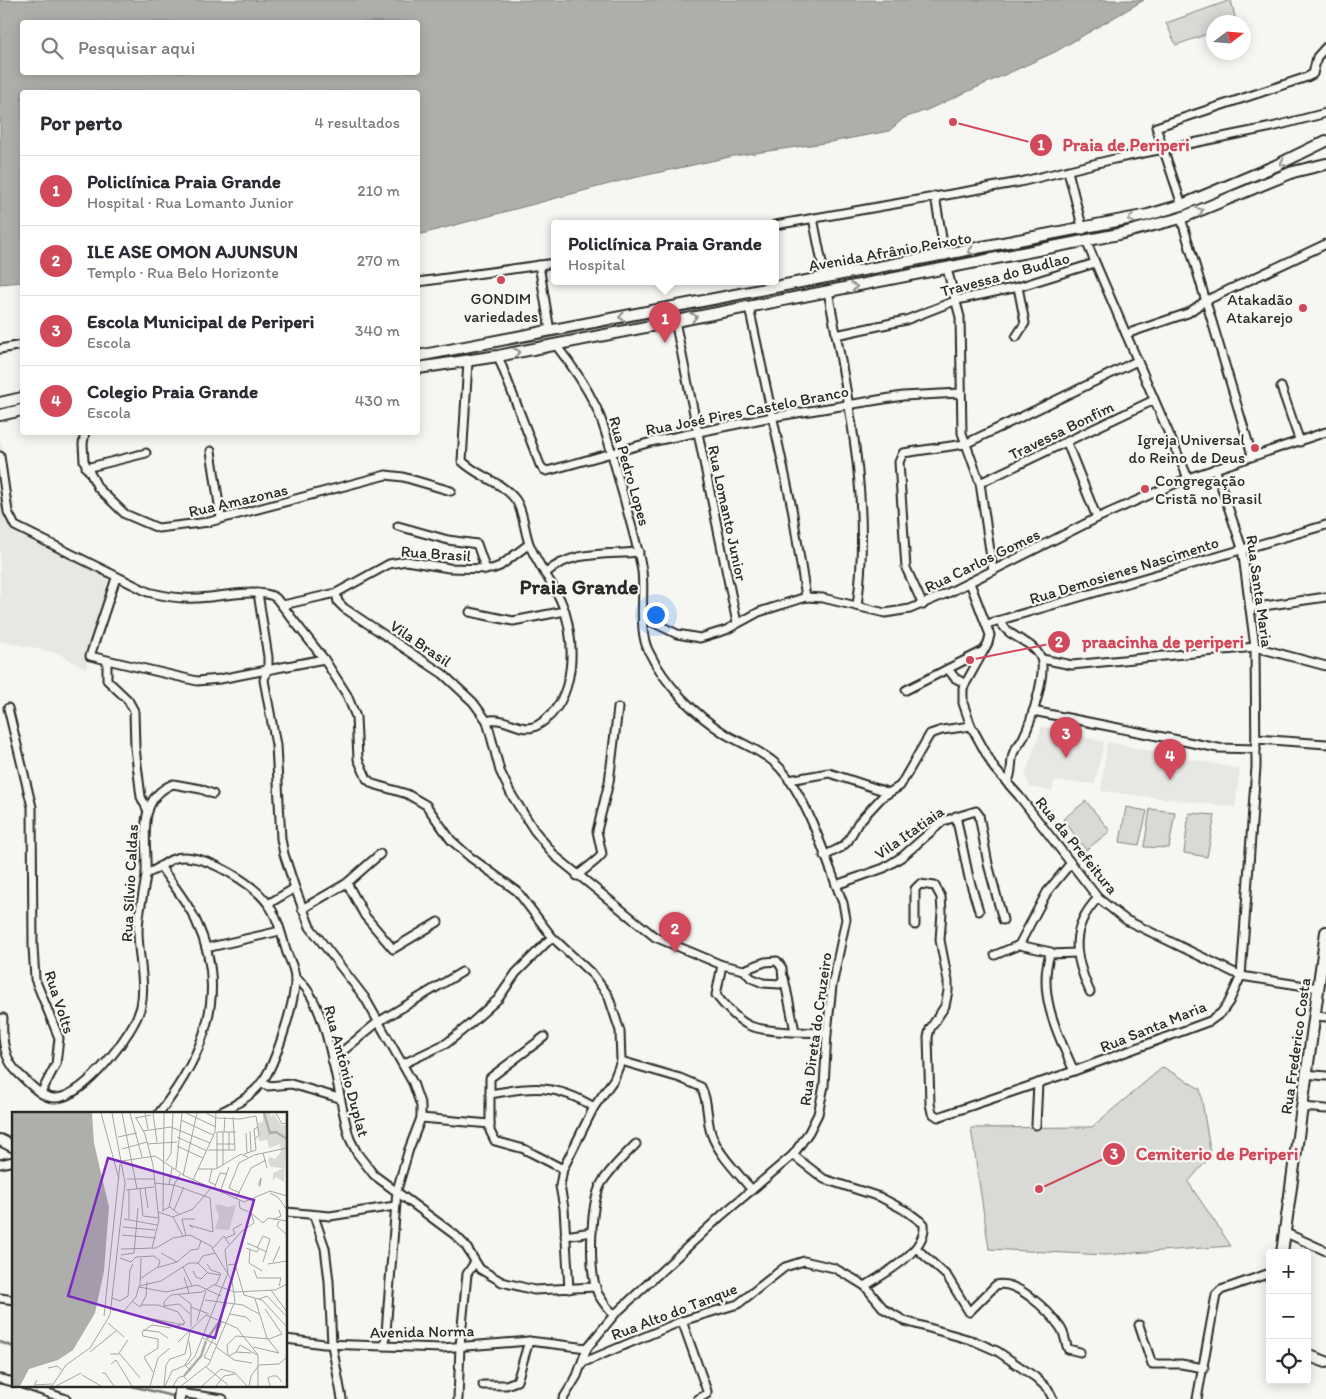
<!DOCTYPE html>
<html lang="pt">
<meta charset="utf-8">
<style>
:root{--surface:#fff;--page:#f2f2f3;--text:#2b2b33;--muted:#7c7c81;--line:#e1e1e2;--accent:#d1495b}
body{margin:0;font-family:Itim,sans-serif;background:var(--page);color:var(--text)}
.controls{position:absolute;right:15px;bottom:15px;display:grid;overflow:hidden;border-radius:5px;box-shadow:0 2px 12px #0003}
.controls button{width:45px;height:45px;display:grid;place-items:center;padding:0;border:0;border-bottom:1px solid var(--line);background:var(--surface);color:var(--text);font:25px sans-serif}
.compass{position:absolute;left:1206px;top:15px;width:45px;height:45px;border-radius:50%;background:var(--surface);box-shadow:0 2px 12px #0003;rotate:74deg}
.you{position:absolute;left:655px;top:614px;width:18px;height:18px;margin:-12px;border:4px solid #fff;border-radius:50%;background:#1a73e8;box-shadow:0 0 0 8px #1a73e833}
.badge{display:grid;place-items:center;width:32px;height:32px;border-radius:50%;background:var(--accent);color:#fff;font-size:16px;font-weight:700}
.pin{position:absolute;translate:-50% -41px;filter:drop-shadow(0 1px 2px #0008)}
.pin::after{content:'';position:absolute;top:26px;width:18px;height:15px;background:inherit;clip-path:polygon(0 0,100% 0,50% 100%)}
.popup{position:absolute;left:551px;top:220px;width:228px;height:65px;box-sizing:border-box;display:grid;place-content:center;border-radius:5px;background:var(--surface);filter:drop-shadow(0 1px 4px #0005);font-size:16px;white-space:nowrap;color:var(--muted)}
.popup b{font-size:19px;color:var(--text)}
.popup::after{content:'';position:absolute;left:50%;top:100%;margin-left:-10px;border:10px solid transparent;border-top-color:var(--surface)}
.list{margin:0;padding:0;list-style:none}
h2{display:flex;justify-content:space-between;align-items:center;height:65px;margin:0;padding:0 20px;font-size:21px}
h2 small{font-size:16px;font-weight:400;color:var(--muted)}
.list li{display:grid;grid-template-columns:32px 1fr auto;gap:15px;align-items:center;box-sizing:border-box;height:70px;padding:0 20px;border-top:1px solid var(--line)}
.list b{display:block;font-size:19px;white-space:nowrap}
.list p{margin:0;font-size:16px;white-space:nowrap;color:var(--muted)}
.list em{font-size:16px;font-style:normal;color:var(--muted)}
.icon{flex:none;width:28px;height:28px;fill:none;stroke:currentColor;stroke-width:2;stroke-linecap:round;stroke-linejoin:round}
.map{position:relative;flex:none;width:1326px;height:1399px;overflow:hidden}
.search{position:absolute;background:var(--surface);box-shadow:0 2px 12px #0003;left:20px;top:20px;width:400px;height:55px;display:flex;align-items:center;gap:12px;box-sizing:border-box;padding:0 18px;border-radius:5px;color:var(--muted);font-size:19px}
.panel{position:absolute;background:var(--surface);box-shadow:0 2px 12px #0003;left:20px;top:90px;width:400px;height:345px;border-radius:5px}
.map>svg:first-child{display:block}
.built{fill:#e7e7e3}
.green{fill:#d9d9d5;stroke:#828280}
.water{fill:#aeaeab;stroke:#7a7a78;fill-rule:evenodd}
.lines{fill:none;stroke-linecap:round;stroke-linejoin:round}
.stream{stroke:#7a7a78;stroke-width:2.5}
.street-casing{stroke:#2b2b2b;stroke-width:11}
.secondary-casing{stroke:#2b2b2b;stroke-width:14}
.primary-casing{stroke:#2b2b2b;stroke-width:14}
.street{stroke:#f6f6f2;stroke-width:7}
.secondary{stroke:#f6f6f2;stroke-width:10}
.primary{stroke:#f6f6f2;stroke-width:10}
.oneway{stroke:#90908e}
.poi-dot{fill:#d1495b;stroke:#f6f6f2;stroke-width:2}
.labels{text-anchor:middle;stroke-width:4.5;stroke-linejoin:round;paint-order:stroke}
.street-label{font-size:16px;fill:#2b2b2b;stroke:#f6f6f2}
.poi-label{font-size:16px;fill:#2b2b2b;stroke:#f6f6f2;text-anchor:end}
.district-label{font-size:21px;font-weight:bold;fill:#2b2b2b;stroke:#f6f6f2}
.inset-river{fill:none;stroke:#aeaeab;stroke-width:2.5}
.inset-road{fill:none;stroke:#a5a5a2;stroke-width:1}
.view{fill:#7b2cbf;fill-opacity:0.15;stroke:#7b2cbf;stroke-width:2.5}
.inset-edge{fill:none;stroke:#2b2b2b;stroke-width:2.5}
.leader{fill:none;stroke:#d1495b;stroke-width:2}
.callout-dot{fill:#d1495b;stroke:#f6f6f2;stroke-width:2}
.mark-label{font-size:15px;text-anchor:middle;font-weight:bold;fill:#fff}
.callout-label{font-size:18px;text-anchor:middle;font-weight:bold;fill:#d1495b;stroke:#f6f6f2;stroke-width:4.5;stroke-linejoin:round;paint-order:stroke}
</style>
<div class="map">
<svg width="1326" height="1399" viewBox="0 0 1326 1399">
<rect width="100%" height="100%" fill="#f6f6f2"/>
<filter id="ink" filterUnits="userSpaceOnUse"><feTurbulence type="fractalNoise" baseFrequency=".02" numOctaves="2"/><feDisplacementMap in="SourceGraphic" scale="10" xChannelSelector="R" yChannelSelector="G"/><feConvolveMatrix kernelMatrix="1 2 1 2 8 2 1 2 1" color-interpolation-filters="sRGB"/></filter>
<g filter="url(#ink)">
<g class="built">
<polygon points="0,436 18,521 34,533 110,573 86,669 58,653 0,641"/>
<polygon points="1042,726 1104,742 1095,784 1054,781 1052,791 1030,787 1025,775"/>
<polygon points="1107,742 1240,769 1235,807 1101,791"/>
</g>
<g class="green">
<polygon points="1231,0 1236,22 1214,22 1213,32 1176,45 1166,23"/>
<polygon points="1086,801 1110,831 1086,850 1063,819"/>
<polygon points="1126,807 1147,811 1139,845 1120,842"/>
<polygon points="1150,809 1175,812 1169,848 1144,847"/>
<polygon points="1189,813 1215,815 1207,857 1184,853"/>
<polygon points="1163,1067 1200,1089 1211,1156 1188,1182 1231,1246 1105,1255 989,1249 971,1128 1092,1127"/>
</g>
<path class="water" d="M0,0H1144L1055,52L927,110L904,118L889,131L831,142L734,156L624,180L418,235V92H22V282L0,284ZM22,22H418V72H22Z"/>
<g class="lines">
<g class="stream">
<polyline points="0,1342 14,1347"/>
<polyline points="128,1385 172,1396"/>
<polyline points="182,1398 187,1399"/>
</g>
<g class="street-casing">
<g id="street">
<polyline points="1068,171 1083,230"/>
<polyline points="935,196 945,256"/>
<polyline points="1182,205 1156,127 1307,77 1313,74 1317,57 1326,47"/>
<polyline points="813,218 825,278"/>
<polyline points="1181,218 1252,455"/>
<polyline points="775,225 1020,182 1114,159 1272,127 1326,113"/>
<polyline points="1086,241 1188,478"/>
<polyline points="539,265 550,331"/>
<polyline points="947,269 960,317 962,433 980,483 993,571"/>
<polyline points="418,282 555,263"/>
<path d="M828,291C847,395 872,500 857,606"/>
<polyline points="749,307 792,508 806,597"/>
<polyline points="675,321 737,623"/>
<polyline points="1126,334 1188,313 1205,301 1326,244"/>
<polyline points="836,335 906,320 957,300 1018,287 1095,263"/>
<polyline points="1016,337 1025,323 1018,287"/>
<path d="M555,344C571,364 585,384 596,407C609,436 615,468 624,498C630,522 638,546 642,571C645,595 638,629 648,650C665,685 695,715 727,735C743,744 762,751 776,764C807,793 827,863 843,903L846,919L832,986L827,1033L824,1086L818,1114L809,1132L793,1155L722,1215L614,1315L587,1348L577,1376L563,1399"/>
<polyline points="0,349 22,345"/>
<polyline points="498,356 540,465 543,469 547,471 655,441 772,417 903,396 960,393"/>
<path d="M468,361L462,461C477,476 502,482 515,499C524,511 524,532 530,546C538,565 551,581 560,599C577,637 578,701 538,725C521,735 506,715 487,721"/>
<polyline points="1281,387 1300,442"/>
<polyline points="85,432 83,444 84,461 98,488 125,514 158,528 209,522 386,475 403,477 451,491"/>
<polyline points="1067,443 1097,518"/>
<polyline points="211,451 221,518"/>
<path d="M0,456L8,512L15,526L148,592C163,596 179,599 195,598C214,598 262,587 276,598L324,659L347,695L356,717L358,759L367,779L373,784L407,794L426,805L451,840L470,857L517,891L552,937L593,975L608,995L620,1031L621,1061L614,1079L594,1107L563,1169L560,1186L564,1208L569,1289"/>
<polyline points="86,468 146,453"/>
<polyline points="980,483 1154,400"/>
<polyline points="398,526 448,540 477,544 486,570"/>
<path d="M545,574C570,550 606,555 639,552"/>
<polyline points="116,578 90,656 197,681 220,679 324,659"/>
<polyline points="970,583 990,635 988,643 963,688 963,703 971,726 994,768 1019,796 1098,898 1126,920 1241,976 1318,988"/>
<polyline points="258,593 268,657 268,667 264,680 276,745 281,839 284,854 295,888 310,927 365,998 413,1083 421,1106 421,1118 409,1149 397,1190 385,1345"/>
<path d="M336,593L338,602L344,608L443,674L473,702L487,721L500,771L511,794L534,830L555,856L655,937L722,965L716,995C724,1005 736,1019 748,1025C765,1033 807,1032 827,1033"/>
<polyline points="283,605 336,593 389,564 406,561 449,568 492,569 500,566 529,544"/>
<polyline points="923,605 906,568 899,462 903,453 965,444 1137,361"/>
<polyline points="1250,608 1326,597"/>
<polyline points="470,612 513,621 565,611"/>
<polyline points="644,618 677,634 700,638 726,630 759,612 806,597 823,598 885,613 910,609 948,593 1097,518 1188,478 1326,432"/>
<path d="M1000,621C1008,638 1031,640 1040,656C1048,671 1031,722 1023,738C1021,743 1015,748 1013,754C1010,765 1013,773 1007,783"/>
<polyline points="987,624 1326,525"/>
<polyline points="1042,659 1072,665 1255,647 1326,666"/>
<polyline points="107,661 107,680 128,700 134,711 135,748 141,797 148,811"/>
<polyline points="948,669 955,678 964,683"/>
<polyline points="906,690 983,651"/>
<polyline points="8,708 32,807 33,947 35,979 59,1038 56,1064 41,1093"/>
<polyline points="1033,711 1218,748 1256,749"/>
<polyline points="1256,739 1326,744"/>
<polyline points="789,780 829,773 887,792"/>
<polyline points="956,816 969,878 979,911"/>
<polyline points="824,856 842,847 848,841 858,823 882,797 900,786 930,734 942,730 971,726"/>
<path d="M146,873C160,871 167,857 183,857C209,857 253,883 268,904C278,917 282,937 287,953C290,960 295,970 295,978C296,1001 275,1065 262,1082C252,1096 234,1106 219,1113"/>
<path d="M577,876C583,870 600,859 602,854L597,831L609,782L618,708"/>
<polyline points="347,883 365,916 393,949 438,922"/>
<polyline points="836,885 884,868 903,856 943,821 976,811 979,815 988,864 1003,920"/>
<polyline points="268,904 295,888"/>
<polyline points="302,909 347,883 380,854"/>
<polyline points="915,925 915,889 920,884 935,886 941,897 942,912 940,940 948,981 948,991 945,1006 930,1029 928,1037 930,1104 932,1113 938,1117 1074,1071 1210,1021 1221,1013 1229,1002 1241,976 1256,767 1255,647 1242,548 1215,468"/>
<polyline points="1019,945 1047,892 1070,864"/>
<polyline points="206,948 280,931"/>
<polyline points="995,955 1019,945 1051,952"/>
<polyline points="722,965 744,970 751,978 763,983 780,984 783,980 782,968 777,961 765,962 744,970"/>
<path d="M295,978C330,999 337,1100 350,1139L357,1153L374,1175L455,1235L465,1245L480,1269L502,1282L534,1290L596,1287"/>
<polyline points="784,978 795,1031"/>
<path d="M1090,992C1074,956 1069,928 1098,898"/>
<polyline points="1314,1016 1326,1017"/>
<path d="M3,1018C2,1038 3,1059 19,1074C29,1083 42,1099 56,1098C85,1097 135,1032 141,1006C146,982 138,955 138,931C138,912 144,893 146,875C148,843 134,800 173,784L201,789L213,794"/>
<polyline points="544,1037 490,1078 490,1131 495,1141 524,1149 563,1169"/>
<polyline points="332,1060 378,1022 462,972"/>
<path d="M621,1061L680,1078L701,1087C709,1101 706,1118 711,1133C718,1154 738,1173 752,1190"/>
<polyline points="403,1064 447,1043 469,1025 498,999 516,973 552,937"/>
<path d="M1074,1071C1058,1035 1037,994 1050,954L1076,953"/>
<polyline points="1306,1074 1326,1076"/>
<polyline points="261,1083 268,1086 291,1084 339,1098"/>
<path d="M490,1094C533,1086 556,1084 594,1107"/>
<polyline points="1302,1107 1326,1109"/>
<path d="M159,1113C204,1055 230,992 196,921C187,901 172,884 160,866"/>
<polyline points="421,1118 490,1124"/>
<polyline points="1036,1125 1038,1083"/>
<path d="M793,1155L824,1179L880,1197L908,1212L924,1224C927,1251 884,1274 865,1286"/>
<polyline points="0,1164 14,1161"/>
<polyline points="286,1212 330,1216 395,1206"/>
<polyline points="314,1216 325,1248 329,1281 332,1345 342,1399"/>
<polyline points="1286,1233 1326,1251"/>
<polyline points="565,1236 592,1232"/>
<path d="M916,1248L947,1276L969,1312L996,1285C1016,1279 1049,1311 1060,1327C1065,1333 1065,1342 1068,1349L1080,1352"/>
<polyline points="0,1298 14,1300"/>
<path d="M614,1315C608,1309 602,1301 598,1294C588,1272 590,1205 601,1184C610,1169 624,1156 636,1144"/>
<polyline points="682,1321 707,1391 707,1394 698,1399"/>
<polyline points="1139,1325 1152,1364 1181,1364 1204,1368"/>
<polyline points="286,1339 324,1344 442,1348 529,1341 587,1348"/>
<polyline points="582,1363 682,1321 738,1304 785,1267 804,1261 834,1268 852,1278 865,1286 884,1309 905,1321 974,1341 997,1351 1035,1377 1048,1389 1053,1399"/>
<polyline points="0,1379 14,1382"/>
<polyline points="25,1385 66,1399"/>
<polyline points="483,1385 506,1385 517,1381 529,1341"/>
<polyline points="180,1393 223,1399"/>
<polyline points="458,1399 460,1346 467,1274 475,1262"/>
<polyline points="1197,1399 1216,1295 1221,1290 1270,1273"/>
</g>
</g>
<g class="secondary-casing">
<g id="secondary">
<polyline points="0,1140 14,1147"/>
<polyline points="1282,1253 1326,932"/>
<polyline points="1307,1355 1326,1362"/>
<polyline points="179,1399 181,1385"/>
</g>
</g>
<g class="primary-casing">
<g id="primary">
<polyline points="418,356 1148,215 1182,205 1275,166 1326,141"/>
<polyline points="418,368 498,356 1119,234 1181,218 1293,172 1326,164"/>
<polyline points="0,403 22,398"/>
<polyline points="0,415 22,410"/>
</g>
</g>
<use href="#street" class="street"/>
<use href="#secondary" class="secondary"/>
<use href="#primary" class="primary"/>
</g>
<defs><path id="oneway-chevron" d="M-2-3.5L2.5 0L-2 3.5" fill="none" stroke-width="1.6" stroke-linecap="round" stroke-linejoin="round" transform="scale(1.25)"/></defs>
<g class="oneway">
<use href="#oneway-chevron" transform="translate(1283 163) rotate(156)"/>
<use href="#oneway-chevron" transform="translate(1200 211) rotate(-22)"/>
<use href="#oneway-chevron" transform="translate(1131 219) rotate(167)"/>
<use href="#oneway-chevron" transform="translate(971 251) rotate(169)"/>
<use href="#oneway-chevron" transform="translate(854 287) rotate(-10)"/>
<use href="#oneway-chevron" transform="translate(622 317) rotate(169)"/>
<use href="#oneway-chevron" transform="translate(694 317) rotate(-11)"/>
<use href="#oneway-chevron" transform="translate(517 352) rotate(-12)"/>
</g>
</g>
<g class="poi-dot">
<circle cx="501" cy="280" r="5"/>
<circle cx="1303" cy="308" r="5"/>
<circle cx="1255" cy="448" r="5"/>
<circle cx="1145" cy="489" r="5"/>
</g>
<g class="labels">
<g class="street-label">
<text transform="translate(890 251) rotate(-10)" y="6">Avenida Afrânio Peixoto</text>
<text transform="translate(1005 274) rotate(-15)" y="6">Travessa do Budlao</text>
<text transform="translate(747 410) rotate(-11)" y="6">Rua José Pires Castelo Branco</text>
<text transform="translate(1061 430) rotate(-26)" y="6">Travessa Bonfim</text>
<text transform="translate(630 471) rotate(74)" y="6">Rua Pedro Lopes</text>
<text transform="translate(238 500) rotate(-13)" y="6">Rua Amazonas</text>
<text transform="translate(728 513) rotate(78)" y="6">Rua Lomanto Junior</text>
<text transform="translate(436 553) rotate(4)" y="6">Rua Brasil</text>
<text transform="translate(982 560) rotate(-26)" y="6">Rua Carlos Gomes</text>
<text transform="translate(1124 570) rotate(-17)" y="6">Rua Demosienes Nascimento</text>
<text transform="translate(1260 591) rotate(82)" y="6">Rua Santa Maria</text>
<text transform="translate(421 643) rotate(34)" y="6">Vila Brasil</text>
<text transform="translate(909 832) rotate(-35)" y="6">Vila Itatiaia</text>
<text transform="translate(1077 845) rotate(51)" y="6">Rua da Prefeitura</text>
<text transform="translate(129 883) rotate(-87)" y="6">Rua Sílvio Caldas</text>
<text transform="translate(60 1002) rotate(72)" y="6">Rua Volts</text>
<text transform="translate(1153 1026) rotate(-22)" y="6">Rua Santa Maria</text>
<text transform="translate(815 1029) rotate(-82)" y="6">Rua Direta do Cruzeiro</text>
<text transform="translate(1295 1046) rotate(-82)" y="6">Rua Frederico Costa</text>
<text transform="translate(347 1071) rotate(75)" y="6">Rua Antônio Duplat</text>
<text transform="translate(674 1311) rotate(-21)" y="6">Rua Alto do Tanque</text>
<text transform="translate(422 1331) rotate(-1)" y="6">Avenida Norma</text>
</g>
<g class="poi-label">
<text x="501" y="304" text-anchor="middle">GONDIM<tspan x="501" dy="18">variedades</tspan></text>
<text x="1293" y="305">Atakadão<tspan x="1293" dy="18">Atakarejo</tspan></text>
<text x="1245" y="445">Igreja Universal<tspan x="1245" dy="18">do Reino de Deus</tspan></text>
<text x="1155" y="486" text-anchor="start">Congregação<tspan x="1155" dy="18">Cristã no Brasil</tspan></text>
</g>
<g class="district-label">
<text x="579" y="594">Praia Grande</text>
</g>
</g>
<g transform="translate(12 1112)">
<rect width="275" height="275" fill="#f6f6f2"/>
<path d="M251,1H259L257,5L262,2L270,14L275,12L272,70L264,65L261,69V61L271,56L259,55L256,50L257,45L263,47L269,40L268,32L257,36L255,28L247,29L245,11L251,10ZM206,92L216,95L224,93L217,118L203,117L207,104L203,95Z" fill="#d9d9d5"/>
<path d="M0,1H80L82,31L97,95L92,159L83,201L61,238L46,248L17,257L8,274H0Z" fill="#aeaeab"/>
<path class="inset-river" d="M252,1L258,21L264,20L275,27M195,227L207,210M172,264L189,244L194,229"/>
<path class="inset-road" d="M89,1L107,67M110,1L125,77M118,1L130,45M133,1L136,17M141,1L145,30M174,1L204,15M194,1L204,6L228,7M264,1L270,12L275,11M123,6L139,3M124,6L133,22L141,53L147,108L140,136M228,7L244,4L247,23L243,27M169,8L201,23M159,15L198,31M131,19L159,15M238,19L239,40M205,20V56M205,20H224M212,20L213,5M234,21L235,41M106,25L125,21M165,25L195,39M135,32L165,30M205,32H223M165,34L191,46M110,37L135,30M196,38H223L221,5M217,38V20M251,41L255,56M232,42L244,38L242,17L246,15M110,49L143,44L173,64L232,90L258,79L275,84M154,49L159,42L161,1M211,53V20M164,57L170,1M186,57H204L229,42L236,45M200,57L197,70L204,73M171,64L185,1M249,66L248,74H247V71ZM115,67H142M181,68L203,20L204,1M142,71L162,73L198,86L201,120L177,113L181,116M157,72L160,56M128,76L131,104L147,106M133,76L136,96M202,77L208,61L215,62M114,78L142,75M208,80L217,55M228,81L217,76L227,51L242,43L275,36M258,81L266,85L275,98M224,87L239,56L254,48M157,95L162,73L168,62M151,98L158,95L168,103M162,98L172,75M146,100L161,105L181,97L199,76M151,100L152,1M239,101L251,111L256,106L275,109M161,105L171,124M112,107L145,113M117,107V78M261,108L269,104L267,98M267,109L265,114L275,123M111,115L143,118M110,123L144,126M174,124L170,107H183M214,126L223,122L221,117L230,112M235,131L255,140M201,136L212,124L217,132M234,136L245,140L247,136M245,136L251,124L258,127L251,150M109,137L144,136L161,126L178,123L199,134L220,169L223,189L197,252L169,274M238,137L237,151L250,159M149,141L165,150M109,143L122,141L126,96M108,146L119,150L124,145L142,144L148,149L146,155M261,150L268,134M186,151L191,144L203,141M195,152L199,158L208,161M256,152L275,149M216,153L223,152L232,183L250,188L275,215M171,155L180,174M242,158L245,166H269L267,174M181,159L184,165L189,167L196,160M216,163L213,138L230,119L242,111L239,101L228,96L227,89M172,165L177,181M128,167L144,156L165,150L179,138L186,137L189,129M128,173L129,146M203,173L223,180L263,178L275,172M127,175L154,180L185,173L209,184M259,178L275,200M167,183L179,192V215M100,186L108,189L116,184L118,158L121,152M243,187L255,226L267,241M247,187L255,184L275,205M193,188L231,193L247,202M120,189L128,195L134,184L135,170M129,193H146L166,200L173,211L163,215M152,194L167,192L178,202M152,195V190L159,183L190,180L205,171L209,161M179,195L197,202M100,198L112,199L124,185L127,174L149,169L177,151H186L196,161L208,163M218,202L234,205L239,210M92,204L108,52M131,205L172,213M207,207L215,191M185,209L194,179M96,211L112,225M131,218L147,220L156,226M191,226L205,233M177,229L179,243L173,253L179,259M166,230L194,203L225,216L246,243V274M204,235L222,248L240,251M241,235L267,241M78,240L105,218M224,240L228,233L245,243M107,241L116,228M98,242H108L128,266M216,243L215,233L224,224L257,227L270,222L253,197M217,244L224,240L239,241M198,248L192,245L210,210M99,252L104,248L120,274M194,255L216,273M36,256L45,254L50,258M141,260L132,245L146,236V227L131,224L130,220L140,213L159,216M90,261H93L102,274M70,263L89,274M25,268L22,273L40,272M40,274L54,253L78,236L98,203L113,71L100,1M44,274L69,261M138,274L146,246L158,236M152,274L154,253L158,247L173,242L178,220M153,274L160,259L176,252L183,244L215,163M161,274L166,266L171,264L175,268M190,274L209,257L223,261L235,274M204,274L212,264L223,262M237,274L239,264L247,253L267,252L275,245M258,274L256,266L260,264H265L270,270"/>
<path class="view" d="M96,46L242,88L203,226L56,184Z"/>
<rect width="275" height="275" class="inset-edge"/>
</g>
<path class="leader" d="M953 122L1041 145M970 660L1059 642M1039 1189L1114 1154"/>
<g class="callout-dot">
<circle cx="953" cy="122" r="5"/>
<circle cx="970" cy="660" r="5"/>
<circle cx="1039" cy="1189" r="5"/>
<circle cx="1041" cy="145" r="12"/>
<circle cx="1059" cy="642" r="12"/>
<circle cx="1114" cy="1154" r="12"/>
</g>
<g class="mark-label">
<text x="1041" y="150">1</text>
<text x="1059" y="647">2</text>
<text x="1114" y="1159">3</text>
</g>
<g class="callout-label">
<text x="1126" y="151">Praia de Periperi</text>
<text x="1163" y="648">praacinha de periperi</text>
<text x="1217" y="1160">Cemiterio de Periperi</text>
</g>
</svg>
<div class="controls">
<button>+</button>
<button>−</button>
<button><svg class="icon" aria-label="locate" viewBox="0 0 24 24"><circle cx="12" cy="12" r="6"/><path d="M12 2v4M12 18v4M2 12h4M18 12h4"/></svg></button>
</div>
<svg class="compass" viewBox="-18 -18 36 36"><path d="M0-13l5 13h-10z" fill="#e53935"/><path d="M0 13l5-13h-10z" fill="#7c7c81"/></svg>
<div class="you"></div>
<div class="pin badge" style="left:665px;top:343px">1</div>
<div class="popup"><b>Policlínica Praia Grande</b>Hospital</div>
<div class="pin badge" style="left:675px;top:953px">2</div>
<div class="pin badge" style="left:1066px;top:758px">3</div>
<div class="pin badge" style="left:1170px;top:780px">4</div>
<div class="search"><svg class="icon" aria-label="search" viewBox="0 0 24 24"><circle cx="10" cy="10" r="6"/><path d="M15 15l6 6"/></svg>Pesquisar aqui</div>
<section class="panel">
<h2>Por perto<small>4 resultados</small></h2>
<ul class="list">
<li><span class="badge">1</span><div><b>Policlínica Praia Grande</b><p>Hospital · Rua Lomanto Junior</p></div><em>210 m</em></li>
<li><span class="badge">2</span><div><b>ILE ASE OMON AJUNSUN</b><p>Templo · Rua Belo Horizonte</p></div><em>270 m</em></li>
<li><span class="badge">3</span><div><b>Escola Municipal de Periperi</b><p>Escola</p></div><em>340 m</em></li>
<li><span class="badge">4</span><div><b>Colegio Praia Grande</b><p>Escola</p></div><em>430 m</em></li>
</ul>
</section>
</div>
